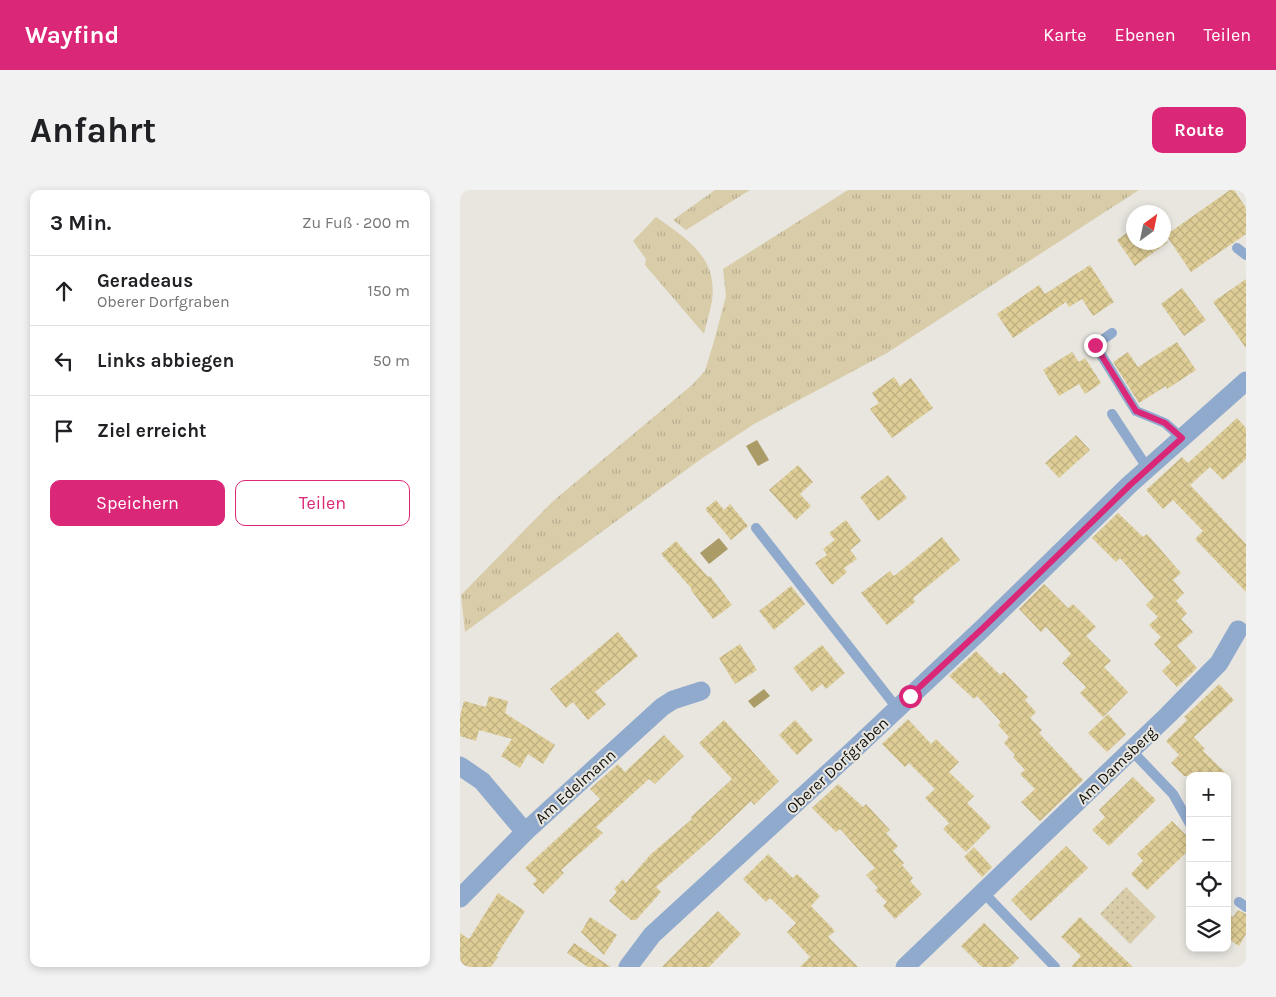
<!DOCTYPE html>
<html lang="de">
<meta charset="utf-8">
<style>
:root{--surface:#fff;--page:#f2f2f2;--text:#202124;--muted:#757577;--line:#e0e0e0;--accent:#db2777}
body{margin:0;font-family:Karla,sans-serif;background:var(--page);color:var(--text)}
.controls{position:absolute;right:15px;bottom:15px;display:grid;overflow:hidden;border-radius:10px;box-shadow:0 2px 8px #0003}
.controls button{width:45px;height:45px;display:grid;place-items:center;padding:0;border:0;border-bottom:1px solid var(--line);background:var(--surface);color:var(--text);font:25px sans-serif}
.compass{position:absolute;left:666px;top:15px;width:45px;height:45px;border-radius:50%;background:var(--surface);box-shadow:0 2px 8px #0003;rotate:33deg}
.stop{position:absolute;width:15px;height:15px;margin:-11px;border:4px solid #db2777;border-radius:50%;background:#fff}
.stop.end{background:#db2777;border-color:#fff;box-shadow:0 1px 5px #0008}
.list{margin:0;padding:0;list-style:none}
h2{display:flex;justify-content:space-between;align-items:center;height:65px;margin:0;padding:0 20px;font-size:21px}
h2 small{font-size:16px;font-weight:400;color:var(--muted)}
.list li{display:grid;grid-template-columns:32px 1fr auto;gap:15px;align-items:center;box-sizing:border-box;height:70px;padding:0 20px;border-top:1px solid var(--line)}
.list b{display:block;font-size:19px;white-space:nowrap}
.list p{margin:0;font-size:16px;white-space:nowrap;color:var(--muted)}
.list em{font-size:16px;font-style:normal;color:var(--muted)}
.actions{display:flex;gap:10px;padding:15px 20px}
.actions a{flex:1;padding:11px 0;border:1px solid var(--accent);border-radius:10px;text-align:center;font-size:18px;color:var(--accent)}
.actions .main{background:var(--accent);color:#fff}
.icon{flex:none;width:28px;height:28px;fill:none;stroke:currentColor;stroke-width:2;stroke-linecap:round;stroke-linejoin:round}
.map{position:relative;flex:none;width:786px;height:777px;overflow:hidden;border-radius:10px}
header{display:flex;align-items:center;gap:30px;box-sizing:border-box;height:70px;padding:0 25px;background:var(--accent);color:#fff}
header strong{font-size:24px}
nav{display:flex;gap:28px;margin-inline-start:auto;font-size:18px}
.intro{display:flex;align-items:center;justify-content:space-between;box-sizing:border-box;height:120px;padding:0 30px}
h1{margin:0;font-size:35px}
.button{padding:12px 22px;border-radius:10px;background:var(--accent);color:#fff;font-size:18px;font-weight:700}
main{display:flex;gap:30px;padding:0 30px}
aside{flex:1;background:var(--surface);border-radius:10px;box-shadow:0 2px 8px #0003}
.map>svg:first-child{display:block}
.grass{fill:url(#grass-tufts)}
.park{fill:url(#park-dots)}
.water{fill:#ab9b66}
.building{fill:url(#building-cross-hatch)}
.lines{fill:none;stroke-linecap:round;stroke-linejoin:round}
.service{stroke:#90aace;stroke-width:10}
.minor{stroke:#90aace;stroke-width:19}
.route{stroke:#db2777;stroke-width:6}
.labels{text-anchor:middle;stroke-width:4;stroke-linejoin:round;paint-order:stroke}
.street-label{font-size:16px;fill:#11110e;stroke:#e8e6df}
</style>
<header>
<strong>Wayfind</strong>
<nav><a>Karte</a><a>Ebenen</a><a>Teilen</a></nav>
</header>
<div class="intro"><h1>Anfahrt</h1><a class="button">Route</a></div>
<main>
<aside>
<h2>3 Min.<small>Zu Fuß · 200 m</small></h2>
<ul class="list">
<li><svg class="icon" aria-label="ahead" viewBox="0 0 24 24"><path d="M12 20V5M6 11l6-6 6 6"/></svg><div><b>Geradeaus</b><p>Oberer Dorfgraben</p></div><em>150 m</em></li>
<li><svg class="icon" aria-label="left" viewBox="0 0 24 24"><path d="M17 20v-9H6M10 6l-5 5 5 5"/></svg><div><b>Links abbiegen</b></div><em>50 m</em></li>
<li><svg class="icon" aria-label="arrive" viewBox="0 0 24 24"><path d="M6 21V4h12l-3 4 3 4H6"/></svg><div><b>Ziel erreicht</b></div></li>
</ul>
<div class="actions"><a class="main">Speichern</a><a>Teilen</a></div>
</aside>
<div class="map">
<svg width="786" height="777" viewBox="0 0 786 777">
<defs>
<pattern id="grass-tufts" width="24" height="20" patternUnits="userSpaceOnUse" patternTransform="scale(1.25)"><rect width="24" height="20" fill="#d8cca9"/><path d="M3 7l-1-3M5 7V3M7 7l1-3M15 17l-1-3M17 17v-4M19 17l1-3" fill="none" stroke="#b8ae90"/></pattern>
<pattern id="park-dots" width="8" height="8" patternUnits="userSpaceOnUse" patternTransform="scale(1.25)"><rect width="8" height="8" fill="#d8cca9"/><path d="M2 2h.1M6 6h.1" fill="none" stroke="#b8ae90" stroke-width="1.8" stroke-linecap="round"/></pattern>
<pattern id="building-cross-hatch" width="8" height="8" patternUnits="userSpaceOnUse" patternTransform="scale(1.25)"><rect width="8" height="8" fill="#decd96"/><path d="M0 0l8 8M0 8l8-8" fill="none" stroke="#bdaf80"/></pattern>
</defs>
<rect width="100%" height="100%" fill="#e8e6df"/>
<g class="grass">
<polygon points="255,0 290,0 226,40 213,30"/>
<polygon points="388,0 679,0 427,163 294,234 241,269 5,442 1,405 92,312 232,195 245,181 254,151 266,106 263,79"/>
<path d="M196,27C227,49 258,67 252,111C250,122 246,133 244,144L185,75L186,69L173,51Z"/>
</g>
<polygon class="park" points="666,697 696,727 670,754 640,724"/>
<g class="water">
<polygon points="297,250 309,270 298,276 286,256"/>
<polygon points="259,348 268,359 249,374 240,363"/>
<polygon points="304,499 310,506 294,518 288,511"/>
</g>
<g class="building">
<polygon points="770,0 774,0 786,18 786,44 731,82 706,45"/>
<polygon points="674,38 674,52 708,52 675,76 657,50"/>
<polygon points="630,75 654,112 633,126 622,109 609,117 606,112 553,148 537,124 579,95 585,104"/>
<polygon points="786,89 786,158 753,112"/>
<polygon points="722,98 746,130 724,146 701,114"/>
<polygon points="717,152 736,180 707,199 706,196 679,213 653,172 668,162 678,177"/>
<polygon points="612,162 619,172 625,168 641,193 625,204 619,194 599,206 583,180"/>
<polygon points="434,187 440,196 451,188 473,218 432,248 410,219 419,213 412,203"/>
<polygon points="777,228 786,238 786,269 763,290 750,277 730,295 786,354 786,402 735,349 743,341 713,310 703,319 686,300 722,267 728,273"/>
<polygon points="616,245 630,260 599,288 585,273"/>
<polygon points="338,275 353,292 340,304 351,316 336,330 309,300"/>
<polygon points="428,285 447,308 418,331 400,307"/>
<polygon points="256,310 264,320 270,314 288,336 271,350 245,319"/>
<polygon points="658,323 683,347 687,344 721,383 713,390 724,403 716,411 727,423 721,429 733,442 717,456 737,478 717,497 702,481 711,472 694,454 701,447 689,435 698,427 686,415 694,407 660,368 656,372 632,348"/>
<polygon points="386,330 401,351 390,360 397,369 384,378 387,382 372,395 355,373 367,365 363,359 375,350 369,343"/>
<polygon points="482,347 500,370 453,408 455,412 427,435 401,403 430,381 434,386"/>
<polygon points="216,351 248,387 250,386 272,415 253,429 231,400 232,399 201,364"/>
<polygon points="584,394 608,418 613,414 636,437 626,446 651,471 644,477 668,502 643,527 620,503 626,497 602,473 611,464 586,437 581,442 559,419"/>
<polygon points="331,396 345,414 314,440 299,421"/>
<polygon points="158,442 178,466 135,502 146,514 128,530 113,512 106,518 90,499"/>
<polygon points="280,454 297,480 275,494 259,468"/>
<polygon points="362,455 385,483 366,499 362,494 352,502 333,478"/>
<polygon points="516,461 540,485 544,482 568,507 565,510 576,522 570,528 582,540 579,543 623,590 580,631 561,612 575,599 560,584 565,580 553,567 555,565 544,553 549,547 538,535 541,532 517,506 514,509 489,486"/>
<polygon points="759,494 774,510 734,547 745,559 743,561 769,586 724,586 711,573 719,565 706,551 727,530 724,527"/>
<polygon points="29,506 48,511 45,523 95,555 83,574 68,564 60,578 41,566 52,549 19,540 16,551 0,546 0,526 4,511 26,517"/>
<polygon points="648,524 666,544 647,562 628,543"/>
<polygon points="448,529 471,554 476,549 499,572 489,582 514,606 507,613 531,637 506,662 483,639 489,633 465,608 475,599 449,573 445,577 422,554"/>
<polygon points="264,530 319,591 294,615 291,611 251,649 196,697 201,702 176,730 171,730 149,711 157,702 154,699 163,689 166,693 190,665 232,629 231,627 272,589 239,553"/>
<polygon points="335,530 353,550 337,565 319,545"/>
<polygon points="204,545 224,566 195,594 189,589 136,637 143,643 101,680 104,683 83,704 73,694 77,690 65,678 140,609 130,599 158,574 165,582"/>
<polygon points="673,587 696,610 649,656 632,640 645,627 639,620"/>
<polygon points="378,594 403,617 406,614 430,640 426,643 438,656 433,661 444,673 442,675 453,688 450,691 462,704 435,729 423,716 427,712 415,700 418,698 406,685 415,678 380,639 376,642 352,618"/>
<polygon points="712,631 730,649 730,659 687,700 671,684 683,671 677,664"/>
<polygon points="606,656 628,678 571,731 551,710"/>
<polygon points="514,657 532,677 522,687 504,667"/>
<polygon points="308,664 333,688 337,684 360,706 351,716 375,741 368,747 398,777 340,777 350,767 327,742 336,733 310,708 306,712 283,689"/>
<polygon points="38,703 65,721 36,766 38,767 31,777 0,777 0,743 9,749"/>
<polygon points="778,720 786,724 786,744 779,756 767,748 767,723 773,727"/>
<polygon points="258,721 281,744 249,777 202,777"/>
<polygon points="130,727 157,745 144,765 121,742"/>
<polygon points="620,727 640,746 673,777 611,777 621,766 601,747"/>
<polygon points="524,733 559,768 550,777 522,777 501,756"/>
<polygon points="114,753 151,777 128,777 107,763"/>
</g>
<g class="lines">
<g class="service">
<polyline points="777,58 786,65"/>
<polyline points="652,143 635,155 676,221 705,233 722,248"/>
<polyline points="652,224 688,279"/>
<polyline points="296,338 437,518"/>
<polyline points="671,560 713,604 730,634"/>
<polyline points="523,702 595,777"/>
<polyline points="779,712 786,717"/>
</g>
<g class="minor">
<polyline points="0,576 22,591 65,642"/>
<polyline points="0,708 65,642 202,517 213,510 241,501"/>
<polyline points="168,777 192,745 388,565 523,438 669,295 786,191"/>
<polyline points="445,777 708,525 759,473 778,440"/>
</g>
</g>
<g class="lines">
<polyline class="route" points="450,506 523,438 670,295 722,248 705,233 676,221 635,155"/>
</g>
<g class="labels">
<g class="street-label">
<text transform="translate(377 575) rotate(-43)" y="6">Oberer Dorfgraben</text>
<text transform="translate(656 575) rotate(-44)" y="6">Am Damsberg</text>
<text transform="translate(115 596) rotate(-42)" y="6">Am Edelmann</text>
</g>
</g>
</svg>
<div class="controls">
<button>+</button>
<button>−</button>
<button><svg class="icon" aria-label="locate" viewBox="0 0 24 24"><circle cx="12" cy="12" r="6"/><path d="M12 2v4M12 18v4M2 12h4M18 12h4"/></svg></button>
<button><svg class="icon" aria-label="layers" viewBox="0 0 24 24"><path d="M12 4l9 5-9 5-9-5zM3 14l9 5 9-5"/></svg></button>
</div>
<svg class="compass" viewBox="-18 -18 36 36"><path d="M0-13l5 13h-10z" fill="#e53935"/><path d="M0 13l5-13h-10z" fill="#757577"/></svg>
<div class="stop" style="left:450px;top:506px"></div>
<div class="stop end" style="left:635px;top:155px"></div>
</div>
</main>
